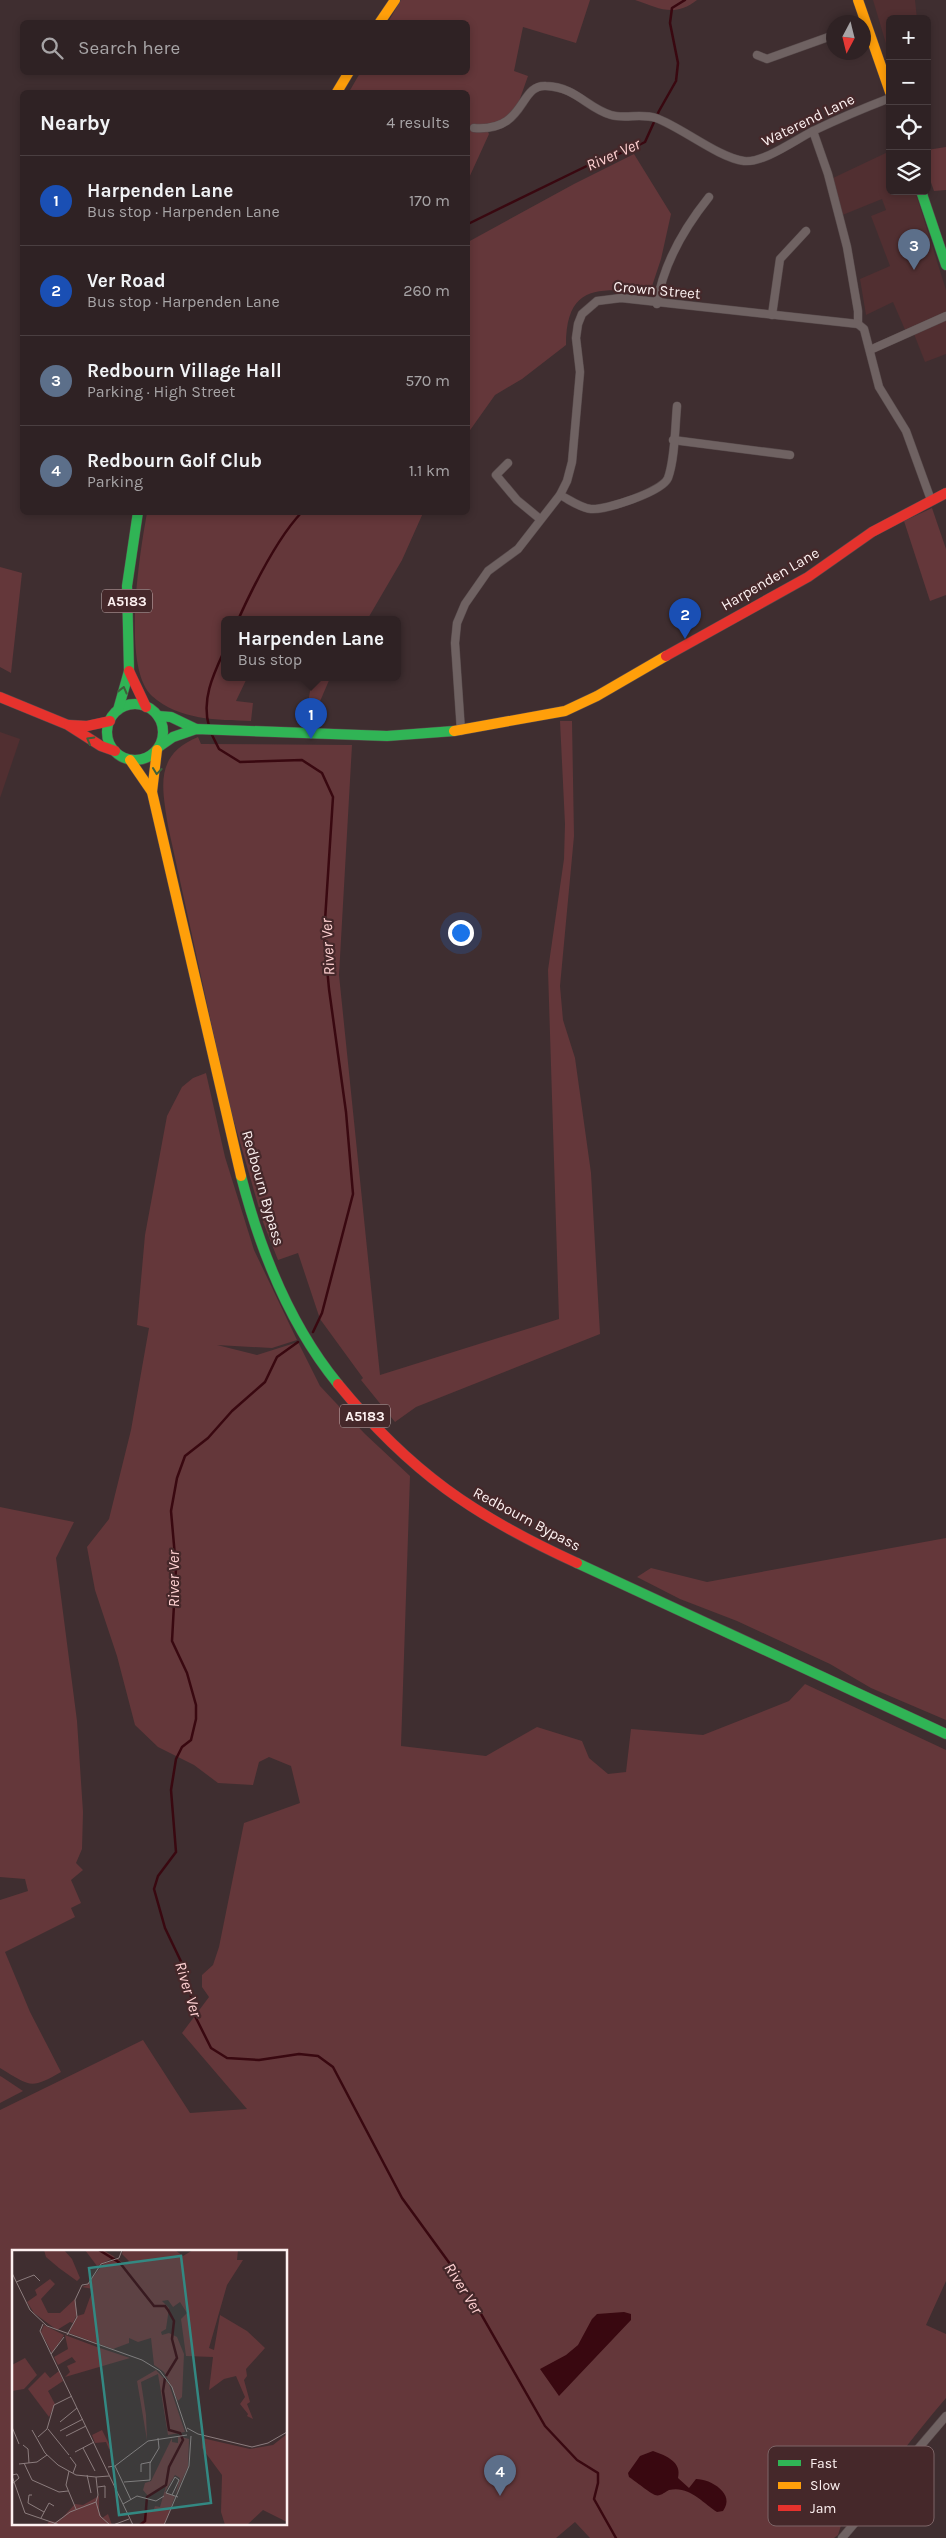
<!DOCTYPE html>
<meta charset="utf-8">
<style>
:root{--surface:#2f2224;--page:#3b2f31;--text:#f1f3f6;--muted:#a7a4a6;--line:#4a3f41;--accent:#baadad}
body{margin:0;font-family:Karla,sans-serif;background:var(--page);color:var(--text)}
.controls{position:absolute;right:15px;top:15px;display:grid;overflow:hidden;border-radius:8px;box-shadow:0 2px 8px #0003}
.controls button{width:45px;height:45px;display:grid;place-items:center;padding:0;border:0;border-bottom:1px solid var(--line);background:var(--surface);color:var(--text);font:25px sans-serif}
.compass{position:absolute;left:826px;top:15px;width:45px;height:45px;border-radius:50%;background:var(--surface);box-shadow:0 2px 8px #0003;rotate:187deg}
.you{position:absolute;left:460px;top:932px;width:18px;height:18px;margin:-12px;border:4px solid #fff;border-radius:50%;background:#1a73e8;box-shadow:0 0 0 8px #1a73e833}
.badge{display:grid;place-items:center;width:32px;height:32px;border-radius:50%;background:var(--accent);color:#fff;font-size:16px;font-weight:700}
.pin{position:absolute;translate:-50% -41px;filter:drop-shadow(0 1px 2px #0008)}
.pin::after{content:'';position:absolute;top:26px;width:18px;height:15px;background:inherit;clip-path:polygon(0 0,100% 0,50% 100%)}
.popup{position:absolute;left:221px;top:616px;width:180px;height:65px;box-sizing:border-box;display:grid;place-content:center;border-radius:8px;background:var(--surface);filter:drop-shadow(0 1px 4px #0005);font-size:16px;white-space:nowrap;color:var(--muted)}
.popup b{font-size:19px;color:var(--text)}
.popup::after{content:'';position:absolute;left:50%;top:100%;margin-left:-10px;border:10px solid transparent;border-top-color:var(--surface)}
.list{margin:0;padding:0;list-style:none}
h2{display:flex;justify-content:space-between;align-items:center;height:65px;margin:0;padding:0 20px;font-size:21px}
h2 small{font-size:16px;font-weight:400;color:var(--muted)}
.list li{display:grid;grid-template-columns:32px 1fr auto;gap:15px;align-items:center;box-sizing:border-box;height:90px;padding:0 20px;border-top:1px solid var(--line)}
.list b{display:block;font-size:19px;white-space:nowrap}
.list p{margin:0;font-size:16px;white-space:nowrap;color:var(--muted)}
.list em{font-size:16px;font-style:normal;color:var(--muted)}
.icon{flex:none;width:28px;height:28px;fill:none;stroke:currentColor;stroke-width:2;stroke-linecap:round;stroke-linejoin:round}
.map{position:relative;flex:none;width:946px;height:2538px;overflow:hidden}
.search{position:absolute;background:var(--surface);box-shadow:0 2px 8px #0003;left:20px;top:20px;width:450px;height:55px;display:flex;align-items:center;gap:12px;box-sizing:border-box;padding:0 18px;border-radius:8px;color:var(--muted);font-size:19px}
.panel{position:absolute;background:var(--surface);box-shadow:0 2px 8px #0003;left:20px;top:90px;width:450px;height:425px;border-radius:8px}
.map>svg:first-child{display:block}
.built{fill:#512f31}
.green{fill:#64373a;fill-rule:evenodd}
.water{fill:#390810}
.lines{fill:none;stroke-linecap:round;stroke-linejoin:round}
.stream{stroke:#390810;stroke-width:2.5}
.street-casing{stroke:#584b4c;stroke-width:9}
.fast-casing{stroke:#584b4c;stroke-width:11}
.slow-casing{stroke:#584b4c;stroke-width:11}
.jam-casing{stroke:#584b4c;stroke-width:11}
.street{stroke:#6f6262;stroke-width:8}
.fast{stroke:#30b455;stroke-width:10}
.slow{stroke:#ff9f0a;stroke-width:10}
.jam{stroke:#e5322d;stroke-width:10}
.oneway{stroke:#3d603b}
.labels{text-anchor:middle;stroke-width:4.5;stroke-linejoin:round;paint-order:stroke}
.shield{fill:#45282a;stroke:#c6b5b5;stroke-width:1}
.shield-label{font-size:14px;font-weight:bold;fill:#fdf1f1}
.street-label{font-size:15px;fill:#fdf1f1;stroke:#45282a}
.water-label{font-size:16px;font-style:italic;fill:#ffd1d2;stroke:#45282a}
.inset-river{fill:none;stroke:#390810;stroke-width:2.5}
.inset-road{fill:none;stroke:#8b7c7d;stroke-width:1}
.view{fill:#338882;fill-opacity:0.15;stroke:#338882;stroke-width:2.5}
.inset-edge{fill:none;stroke:#fdf1f1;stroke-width:2.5}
.key{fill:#45282a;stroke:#7c6466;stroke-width:1}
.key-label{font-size:14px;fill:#fdf1f1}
</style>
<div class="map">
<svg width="946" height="2538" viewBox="0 0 946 2538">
<rect width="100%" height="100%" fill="#3f2e30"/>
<g class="built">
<polygon points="873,0 915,0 917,19 890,19 890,57"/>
<polygon points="890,151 890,191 915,191 946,290 946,314 906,332 893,302 866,315 860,279 890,266 871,216 886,210 882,199 840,216 833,178"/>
<polygon points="946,319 946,354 925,362 914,334"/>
<polygon points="0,732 20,739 0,798"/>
</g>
<g class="green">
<polygon points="401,0 590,0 576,43 523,27 514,71 528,76 517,107 510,119 497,123 484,124 489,134 468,180 468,92 349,92 360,73 468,72 468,22 388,22"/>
<path d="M635,0H697C674,18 659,8 635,0Z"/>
<polygon points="946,147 946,190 934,191 927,171 927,150"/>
<path d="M634,154L671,214L661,259L650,292C601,289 566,282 566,345L522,379L495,395L468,433V242L574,184Z"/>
<polygon points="932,508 946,549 946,595 930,601 904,521"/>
<path d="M147,513V512L423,513L402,560L367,620H225V678H247L236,701L253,703L251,721C217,720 179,720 152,696C121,668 140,551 147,513Z"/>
<polygon points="0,567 22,573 11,673 0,667"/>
<polygon points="316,678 330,678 318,706 308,704 310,691"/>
<path d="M560,721H572L574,836L560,986L563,1020L575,1058L591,1173L600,1334L416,1407L395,1422L361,1380L363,1378L320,1319L298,1253L278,1260L263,1222L229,1104L168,826C162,787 154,755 198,737L201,744L352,745L339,975L380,1375L559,1319L548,970L564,859L565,824Z"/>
<path d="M206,1073L225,1157L254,1250L297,1340L272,1348L217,1345L257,1355L298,1342L320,1386L365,1434L410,1476L401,1746L486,1756L537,1727L582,1741L589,1758L608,1774L626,1772L631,1729L703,1735L789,1701L805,1684L946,1750V2281L926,2325L946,2334V2398C911,2438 882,2481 847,2519L850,2497L838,2535L834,2538H590L575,2522L556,2538H0V2110L143,2040L190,2113L247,2109L182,2033L209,1997L202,1987V1975L213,1965L219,1947L244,1823L300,1803L291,1766L269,1757L259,1762L253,1785L218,1783L194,1765L158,1747L135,1725L117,1656L95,1590L87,1547L109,1519L131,1430L149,1328L137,1325L145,1235L167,1116L182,1087L193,1078ZM14,2252H286V2524H14Z"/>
<path d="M0,1507L74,1522L56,1558L77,1721L83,1812L82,1849L76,1863L83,1870L71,1880L81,1903L71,1908L75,1917L5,1952L30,2012L61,2072C30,2090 30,2086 0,2068V1900L28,1891L25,1879L0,1877Z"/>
<polygon points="946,1538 946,1720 871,1688 830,1664 737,1621 680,1599 637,1577 651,1568 707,1582"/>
<polygon points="0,2076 2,2077 23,2091 0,2103"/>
</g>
<g class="water">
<polygon points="624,2312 631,2314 631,2320 559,2396 540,2369 566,2355 578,2345 592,2319 597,2314"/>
<path d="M653,2451C667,2456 682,2462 678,2478L689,2488L696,2479C711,2479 736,2494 723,2511L717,2512C703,2503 689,2485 669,2490C665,2492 660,2497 655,2495C650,2493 635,2481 629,2477L628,2473L640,2456Z"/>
</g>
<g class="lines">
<g class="stream">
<polyline points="468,224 599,160 627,151 645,142 659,111 676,81 678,63 670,23 672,8 685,0"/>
<path d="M238,620C253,587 277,538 302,512"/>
<path d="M209,726C201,699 214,673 225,649"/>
<polyline points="211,733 219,749 240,762 302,760 322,773 333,797 324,936 329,989 346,1112 353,1194 322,1313 313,1332"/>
<polyline points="298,1342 277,1357 265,1382 232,1411 208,1438 185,1456 177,1478 171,1511 176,1568 172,1641 187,1673 196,1705 196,1719 191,1740 182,1747 176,1759 171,1790 176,1852 158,1876 154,1889 165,1928 186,1972 195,2016 211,2048 227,2058 259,2060 299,2054 318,2056 333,2067 402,2198 461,2279 545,2426 577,2460 598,2473 598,2483 594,2499 616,2538"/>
</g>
<g class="street-casing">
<g id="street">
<polyline points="757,55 767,59 834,35"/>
<path d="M474,128C527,132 518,84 546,86C576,87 587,108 611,115C625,119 641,113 656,118C681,127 719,158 744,161C764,163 795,140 813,131C838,119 864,108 890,98"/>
<polyline points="813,131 828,174 847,247 858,311 858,324 864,329 879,387 906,431 931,500"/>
<path d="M657,304C663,264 685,227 709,197"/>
<polyline points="772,315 780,259 806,231"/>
<polyline points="870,350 946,316"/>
<polyline points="673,440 790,455"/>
<polyline points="508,463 496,475 517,500 540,519"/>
<path d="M560,495C570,500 580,508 591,509C606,510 662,492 668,478C675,459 675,427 677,406"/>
<polyline points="461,731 455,643 457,623 465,604 488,571 518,549 560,495 567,481 572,462 580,372 576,338 578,324 582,314 597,301 621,298 858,324"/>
<polyline points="842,2538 946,2416"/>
</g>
</g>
<g class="fast-casing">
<g id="fast">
<polyline points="921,191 946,265"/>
<circle cx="135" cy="732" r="28"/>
<polyline points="118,710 129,671 127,586 138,512"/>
<polyline points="158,716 171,717 196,729"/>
<polyline points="160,746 173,737 196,729 387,736 454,731"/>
<path d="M241,1176C260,1250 289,1324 338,1384"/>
<polyline points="577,1563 946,1734"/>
</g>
</g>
<g class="slow-casing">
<g id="slow">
<polyline points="858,0 890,92"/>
<polyline points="380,22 395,0"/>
<polyline points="337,92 349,72"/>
<polyline points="454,731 565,711 597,696 666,656"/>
<polyline points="130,760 152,792 241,1176"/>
<polyline points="152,792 157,750"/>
</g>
</g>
<g class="jam-casing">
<g id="jam">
<polyline points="666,656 808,577 872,532 946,493"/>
<polyline points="129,671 146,707"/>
<polyline points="0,697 68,725 101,746 115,751"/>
<polyline points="69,725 87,726 110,721"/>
<path d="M338,1384C410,1472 474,1516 577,1563"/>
</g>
</g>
<use href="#street" class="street"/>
<use href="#fast" class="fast"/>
<use href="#slow" class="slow"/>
<use href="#jam" class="jam"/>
</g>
<defs><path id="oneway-chevron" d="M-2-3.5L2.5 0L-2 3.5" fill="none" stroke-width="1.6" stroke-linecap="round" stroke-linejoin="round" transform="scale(1.25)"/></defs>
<g class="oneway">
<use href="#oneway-chevron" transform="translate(123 690) rotate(-76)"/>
<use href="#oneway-chevron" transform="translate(90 740) rotate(-150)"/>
<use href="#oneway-chevron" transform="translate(157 771) rotate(97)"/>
</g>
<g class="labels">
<g class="shield">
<rect x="102" y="589.5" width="50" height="23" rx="4"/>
<rect x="340" y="1404.5" width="50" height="23" rx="4"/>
</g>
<g class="shield-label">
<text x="127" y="606">A5183</text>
<text x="365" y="1421">A5183</text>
</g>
<g class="street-label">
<text transform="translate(808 120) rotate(-26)" y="5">Waterend Lane</text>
<text transform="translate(657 290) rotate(5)" y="5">Crown Street</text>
<text transform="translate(770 579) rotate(-30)" y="5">Harpenden Lane</text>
<text transform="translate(263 1188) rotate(74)" y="5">Redbourn Bypass</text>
<text transform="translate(527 1519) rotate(28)" y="5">Redbourn Bypass</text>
</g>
<g class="water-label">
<text transform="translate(613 154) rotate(-24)" y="6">River Ver</text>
<text transform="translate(327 947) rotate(-93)" y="6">River Ver</text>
<text transform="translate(173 1579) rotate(-90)" y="6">River Ver</text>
<text transform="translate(189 1989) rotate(73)" y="6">River Ver</text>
<text transform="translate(464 2288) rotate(58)" y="6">River Ver</text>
</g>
</g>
<g transform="translate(12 2250)">
<rect width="275" height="275" fill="#3f2e30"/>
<path d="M32,0H52L60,9L68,28L65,31L47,18L34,7ZM73,0H91L103,7L85,16ZM111,0H163L171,6L181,0H226L225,10H231L215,35L197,98L202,100L208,65L235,81L253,98L234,119L235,126L232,130L238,152L235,154L241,169L235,166L236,164L228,154L233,147L224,126L212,129L197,140L201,107L174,106L169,69L175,63L168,52L161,57L156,50L150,51L157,58L154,79L149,82L150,85L157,83L165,87L172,104L170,147L166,151L152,122L142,115L139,88L126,92L117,88V93L101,99L57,83L65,66L72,64L81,39L70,37L75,35L91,14L106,9L113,15L117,11L110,4ZM38,29L43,34L29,49L36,63H48L63,49L65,64L61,73L58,72L45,80L22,63L15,52L25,45L23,40ZM32,75L52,85L40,103L29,82ZM53,85L85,97L118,108L53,127L58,122L55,116L64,112L60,107L46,115L42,107L56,99ZM13,108L25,125L12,139L0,141V115ZM144,120L157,134L173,182L156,185L146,124L129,132L134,165L135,190L125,131ZM47,121L51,131L36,141L43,154L37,167L16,139L33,122L38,128ZM90,180L99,198L97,199L94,192L83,193L80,185ZM275,184V272L251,260L235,275H213L209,262L210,225L190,198V188L238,199L261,195ZM166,186L177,189L176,217L163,245L168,228L163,225L153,242L163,246L152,275H128L133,271L132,261L141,262L143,256L148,257L154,236L136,246L131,240L133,233L139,231L160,188V192L166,193ZM87,246V261L90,268L96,264L100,275H35L37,271L44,272L51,267L63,254L71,255Z" fill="#64373a"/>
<path class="inset-river" d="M87,0L108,13L142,56H153L156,60L162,71L160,89L165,108L154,126M128,275L133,271L135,247L154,235L157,217L171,190L168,183L157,180L151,141L153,128"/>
<path class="inset-road" d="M0,23L18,60L35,76L130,110L148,121L160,137L175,182M4,32L22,25L28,31M31,74L28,81L121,275M55,85L65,67L63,50L70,35L76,34L89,14L107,8L110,0M39,104L52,87M48,172L65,158M0,177L7,194M175,178L186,184L240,197L256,193L275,182M36,179L57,205M20,180L33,203L46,215L64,225L84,227M48,181L71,169M54,186L74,176M26,187L35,179L42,155L60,146M11,195L16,199L17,213M71,198L83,221M63,202L82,192M58,207L64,215L61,223M12,213L20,230L47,242L56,241M7,214L25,212L35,205M103,216L119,250M96,217L103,216L136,191L175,185M57,221L54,235L64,259M129,222V214L139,212M0,225L5,224L7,228L0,234M75,225L79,243M0,226L13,263L48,275M112,232L138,230V213L147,198L146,188M86,237L93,236V248M20,245H17L16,253L32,262M160,245L167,230L163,227L154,243L166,247M84,252L86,245L84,227L97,226M84,252L88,266L98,275M111,254L125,246L144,251L152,246M29,268L37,253L42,256M42,274L58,262L84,252M101,275L117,269M152,275L177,216L179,186"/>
<path class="view" d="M169,6L199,253L107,265L77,18Z"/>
<rect width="275" height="275" class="inset-edge"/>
</g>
<rect x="768" y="2446" width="166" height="80" rx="8" class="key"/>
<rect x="778" y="2460" width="23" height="6" fill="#30b455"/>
<rect x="778" y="2482" width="23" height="7" fill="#ff9f0a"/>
<rect x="778" y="2505" width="23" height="6" fill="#e5322d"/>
<g class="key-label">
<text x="810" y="2468">Fast</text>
<text x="810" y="2490">Slow</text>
<text x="810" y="2513">Jam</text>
</g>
</svg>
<div class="controls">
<button>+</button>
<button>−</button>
<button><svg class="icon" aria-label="locate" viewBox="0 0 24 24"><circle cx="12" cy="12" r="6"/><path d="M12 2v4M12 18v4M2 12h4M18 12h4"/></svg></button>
<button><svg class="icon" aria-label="layers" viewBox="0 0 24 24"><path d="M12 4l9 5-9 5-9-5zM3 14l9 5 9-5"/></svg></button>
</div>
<svg class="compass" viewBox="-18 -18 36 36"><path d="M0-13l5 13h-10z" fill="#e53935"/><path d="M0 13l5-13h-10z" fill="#a7a4a6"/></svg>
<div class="you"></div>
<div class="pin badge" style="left:311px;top:739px;background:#1a4fb4">1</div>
<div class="popup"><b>Harpenden Lane</b>Bus stop</div>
<div class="pin badge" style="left:685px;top:639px;background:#1a4fb4">2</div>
<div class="pin badge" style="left:914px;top:270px;background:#5c6f8a">3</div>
<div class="pin badge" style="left:500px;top:2496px;background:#5c6f8a">4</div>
<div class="search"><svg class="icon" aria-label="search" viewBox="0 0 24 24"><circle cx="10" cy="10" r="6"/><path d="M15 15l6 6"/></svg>Search here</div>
<section class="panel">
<h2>Nearby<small>4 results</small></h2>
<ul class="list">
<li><span class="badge" style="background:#1a4fb4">1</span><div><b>Harpenden Lane</b><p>Bus stop · Harpenden Lane</p></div><em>170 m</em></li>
<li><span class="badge" style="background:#1a4fb4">2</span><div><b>Ver Road</b><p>Bus stop · Harpenden Lane</p></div><em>260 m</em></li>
<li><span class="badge" style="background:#5c6f8a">3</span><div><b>Redbourn Village Hall</b><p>Parking · High Street</p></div><em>570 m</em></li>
<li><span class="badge" style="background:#5c6f8a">4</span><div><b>Redbourn Golf Club</b><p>Parking</p></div><em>1.1 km</em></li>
</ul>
</section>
</div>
